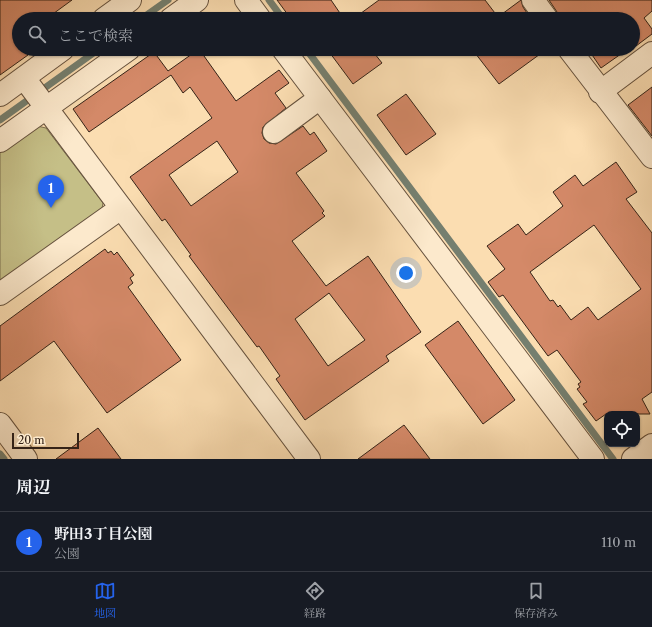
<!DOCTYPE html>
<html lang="ja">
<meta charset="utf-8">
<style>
:root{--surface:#171b24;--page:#20242c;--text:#f1f3f6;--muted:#9ea1a6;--line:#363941;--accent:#2563eb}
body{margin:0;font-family:"Libre Caslon Text","Noto Serif JP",serif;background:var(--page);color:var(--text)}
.controls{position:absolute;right:12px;bottom:12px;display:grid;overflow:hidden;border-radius:8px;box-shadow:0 1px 3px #0004}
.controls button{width:36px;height:36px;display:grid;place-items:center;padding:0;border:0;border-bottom:1px solid var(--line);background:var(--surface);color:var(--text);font:20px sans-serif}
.scale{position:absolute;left:12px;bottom:10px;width:67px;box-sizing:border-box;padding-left:4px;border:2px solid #352317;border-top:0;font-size:11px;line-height:14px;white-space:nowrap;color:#352317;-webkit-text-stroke:3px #fce9cc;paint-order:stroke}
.you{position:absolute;left:406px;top:273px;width:14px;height:14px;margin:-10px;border:3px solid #fff;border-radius:50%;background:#1a73e8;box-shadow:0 0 0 6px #1a73e833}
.badge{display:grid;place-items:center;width:26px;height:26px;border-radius:50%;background:var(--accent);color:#fff;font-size:13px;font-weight:700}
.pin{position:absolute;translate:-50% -33px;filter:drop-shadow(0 1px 2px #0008)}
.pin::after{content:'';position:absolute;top:21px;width:14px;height:12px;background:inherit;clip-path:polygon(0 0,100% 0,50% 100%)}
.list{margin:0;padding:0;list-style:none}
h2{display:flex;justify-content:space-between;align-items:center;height:52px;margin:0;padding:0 16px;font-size:17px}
h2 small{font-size:13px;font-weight:400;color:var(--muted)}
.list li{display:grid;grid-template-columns:26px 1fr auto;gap:12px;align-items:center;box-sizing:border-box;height:60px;padding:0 16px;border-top:1px solid var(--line)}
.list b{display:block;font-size:15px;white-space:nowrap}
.list p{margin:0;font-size:13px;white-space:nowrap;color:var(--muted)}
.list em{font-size:13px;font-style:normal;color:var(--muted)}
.icon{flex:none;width:22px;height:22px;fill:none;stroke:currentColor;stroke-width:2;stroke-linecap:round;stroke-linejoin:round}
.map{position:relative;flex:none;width:652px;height:459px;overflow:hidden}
.search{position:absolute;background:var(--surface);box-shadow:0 1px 3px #0004;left:12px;right:12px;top:12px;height:44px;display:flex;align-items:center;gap:10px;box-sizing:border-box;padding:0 14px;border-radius:22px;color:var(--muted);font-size:15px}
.sheet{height:112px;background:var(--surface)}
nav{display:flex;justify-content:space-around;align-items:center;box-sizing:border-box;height:56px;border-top:1px solid var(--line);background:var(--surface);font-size:11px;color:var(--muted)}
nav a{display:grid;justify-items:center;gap:2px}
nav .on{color:var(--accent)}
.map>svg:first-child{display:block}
.green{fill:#c5bf87;stroke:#7d714f}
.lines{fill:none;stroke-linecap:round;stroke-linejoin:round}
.stream{stroke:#757f6f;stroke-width:7}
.building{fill:#d48968;stroke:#352317;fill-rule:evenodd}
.street-casing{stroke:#66523e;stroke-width:24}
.street{stroke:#fce9cc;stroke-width:22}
</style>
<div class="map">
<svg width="652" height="459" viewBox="0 0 652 459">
<rect width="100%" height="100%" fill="#fbddb1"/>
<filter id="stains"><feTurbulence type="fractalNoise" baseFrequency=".005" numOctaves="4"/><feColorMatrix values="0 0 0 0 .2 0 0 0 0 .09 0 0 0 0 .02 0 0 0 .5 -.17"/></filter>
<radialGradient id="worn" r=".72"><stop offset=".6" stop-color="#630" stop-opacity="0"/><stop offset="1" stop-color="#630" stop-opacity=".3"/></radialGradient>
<polygon class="green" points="37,126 46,128 103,203 101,214 0,285 0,152"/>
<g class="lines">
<g class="stream">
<polyline points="269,0 283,19"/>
<polyline points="141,19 168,0"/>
<polyline points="306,49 613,459"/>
<polyline points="0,120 99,49"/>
<polyline points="0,454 4,459"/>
</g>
</g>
<g class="building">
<polygon points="0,0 72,0 46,19 19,19 19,49 23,49 28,55 0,75"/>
<polygon points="277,0 331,0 344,19 291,19"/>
<polygon points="379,0 485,0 498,17 521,0 523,7 531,19 353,19"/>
<polygon points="549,0 652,0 652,11 644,18 652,29 652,34 636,46 635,44 633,45 633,19 559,19 557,12"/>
<path d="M199,49L236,101L279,70L289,83L275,93L286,108L263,127L262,133L264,139L269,143L276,144L303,126L310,135L314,132L327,151L296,173L324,211L322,213L325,216L292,241L326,286L368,256L421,332L386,356L389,361L305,420L276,379L280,376L259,346L257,347L189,256L191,255L165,219L162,221L130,177L212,118L190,87L183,93L171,75L89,132L73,109L154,52L168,71ZM217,141L238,172L191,206L169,175ZM329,293L365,340L328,366L295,319Z"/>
<polygon points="327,49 371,49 382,63 353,84"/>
<polygon points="472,49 547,49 499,84"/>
<polygon points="588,49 628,49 601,68"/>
<polygon points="652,87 652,136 628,105"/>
<polygon points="406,94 436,134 406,155 377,115"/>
<path d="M616,162L637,192L626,199L652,233V392L642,399L650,414H606L596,421L583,404L587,402L577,389L580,387L578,384L581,382L557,350L548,356L503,295L499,297L488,282L505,269L487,246L518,224L526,235L563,206L553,192L575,175L583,186ZM594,225L641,289L598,320L588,307L571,320L560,305L558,307L553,300L550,301L530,272Z"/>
<polygon points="105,249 108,253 111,251 114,255 117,252 134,275 130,278 133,283 128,287 181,360 107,413 54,341 0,381 0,326"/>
<polygon points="458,321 515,400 483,424 425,345"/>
<polygon points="404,425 430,459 358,459"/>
<polygon points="98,428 121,459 56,459"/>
</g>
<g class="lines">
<g class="street-casing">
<g id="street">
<polyline points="246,0 260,19"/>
<polyline points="533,0 547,19"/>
<polyline points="104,19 130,0"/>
<polyline points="171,19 197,0"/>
<polyline points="283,49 593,459"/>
<polyline points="569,49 652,157"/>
<polyline points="24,78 309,459"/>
<polyline points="600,92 652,53"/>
<polyline points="0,95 63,49"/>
<polyline points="274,132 320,98"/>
<polyline points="0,141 129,49"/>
<polyline points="0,294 121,208"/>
<polyline points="0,424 26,459"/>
<polyline points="633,459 652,445"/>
</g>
</g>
<use href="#street" class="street"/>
</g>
<rect width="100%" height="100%" filter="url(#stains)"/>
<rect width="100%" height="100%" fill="url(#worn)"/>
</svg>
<div class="controls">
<button><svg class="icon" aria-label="locate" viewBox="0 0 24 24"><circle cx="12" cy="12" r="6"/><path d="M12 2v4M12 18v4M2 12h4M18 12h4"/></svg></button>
</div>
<div class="scale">20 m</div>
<div class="you"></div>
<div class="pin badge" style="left:51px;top:208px">1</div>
<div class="search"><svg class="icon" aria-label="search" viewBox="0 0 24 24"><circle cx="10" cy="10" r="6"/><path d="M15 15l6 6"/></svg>ここで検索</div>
</div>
<section class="sheet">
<h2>周辺<small></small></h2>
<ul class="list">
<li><span class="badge">1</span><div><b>野田3丁目公園</b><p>公園</p></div><em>110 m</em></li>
</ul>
</section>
<nav>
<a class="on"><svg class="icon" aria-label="map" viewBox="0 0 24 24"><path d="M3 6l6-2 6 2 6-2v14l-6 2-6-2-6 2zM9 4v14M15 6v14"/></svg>地図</a>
<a><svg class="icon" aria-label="directions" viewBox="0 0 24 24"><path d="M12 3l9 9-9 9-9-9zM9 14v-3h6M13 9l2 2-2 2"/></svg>経路</a>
<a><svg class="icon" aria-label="saved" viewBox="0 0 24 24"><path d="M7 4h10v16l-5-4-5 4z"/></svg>保存済み</a>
</nav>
